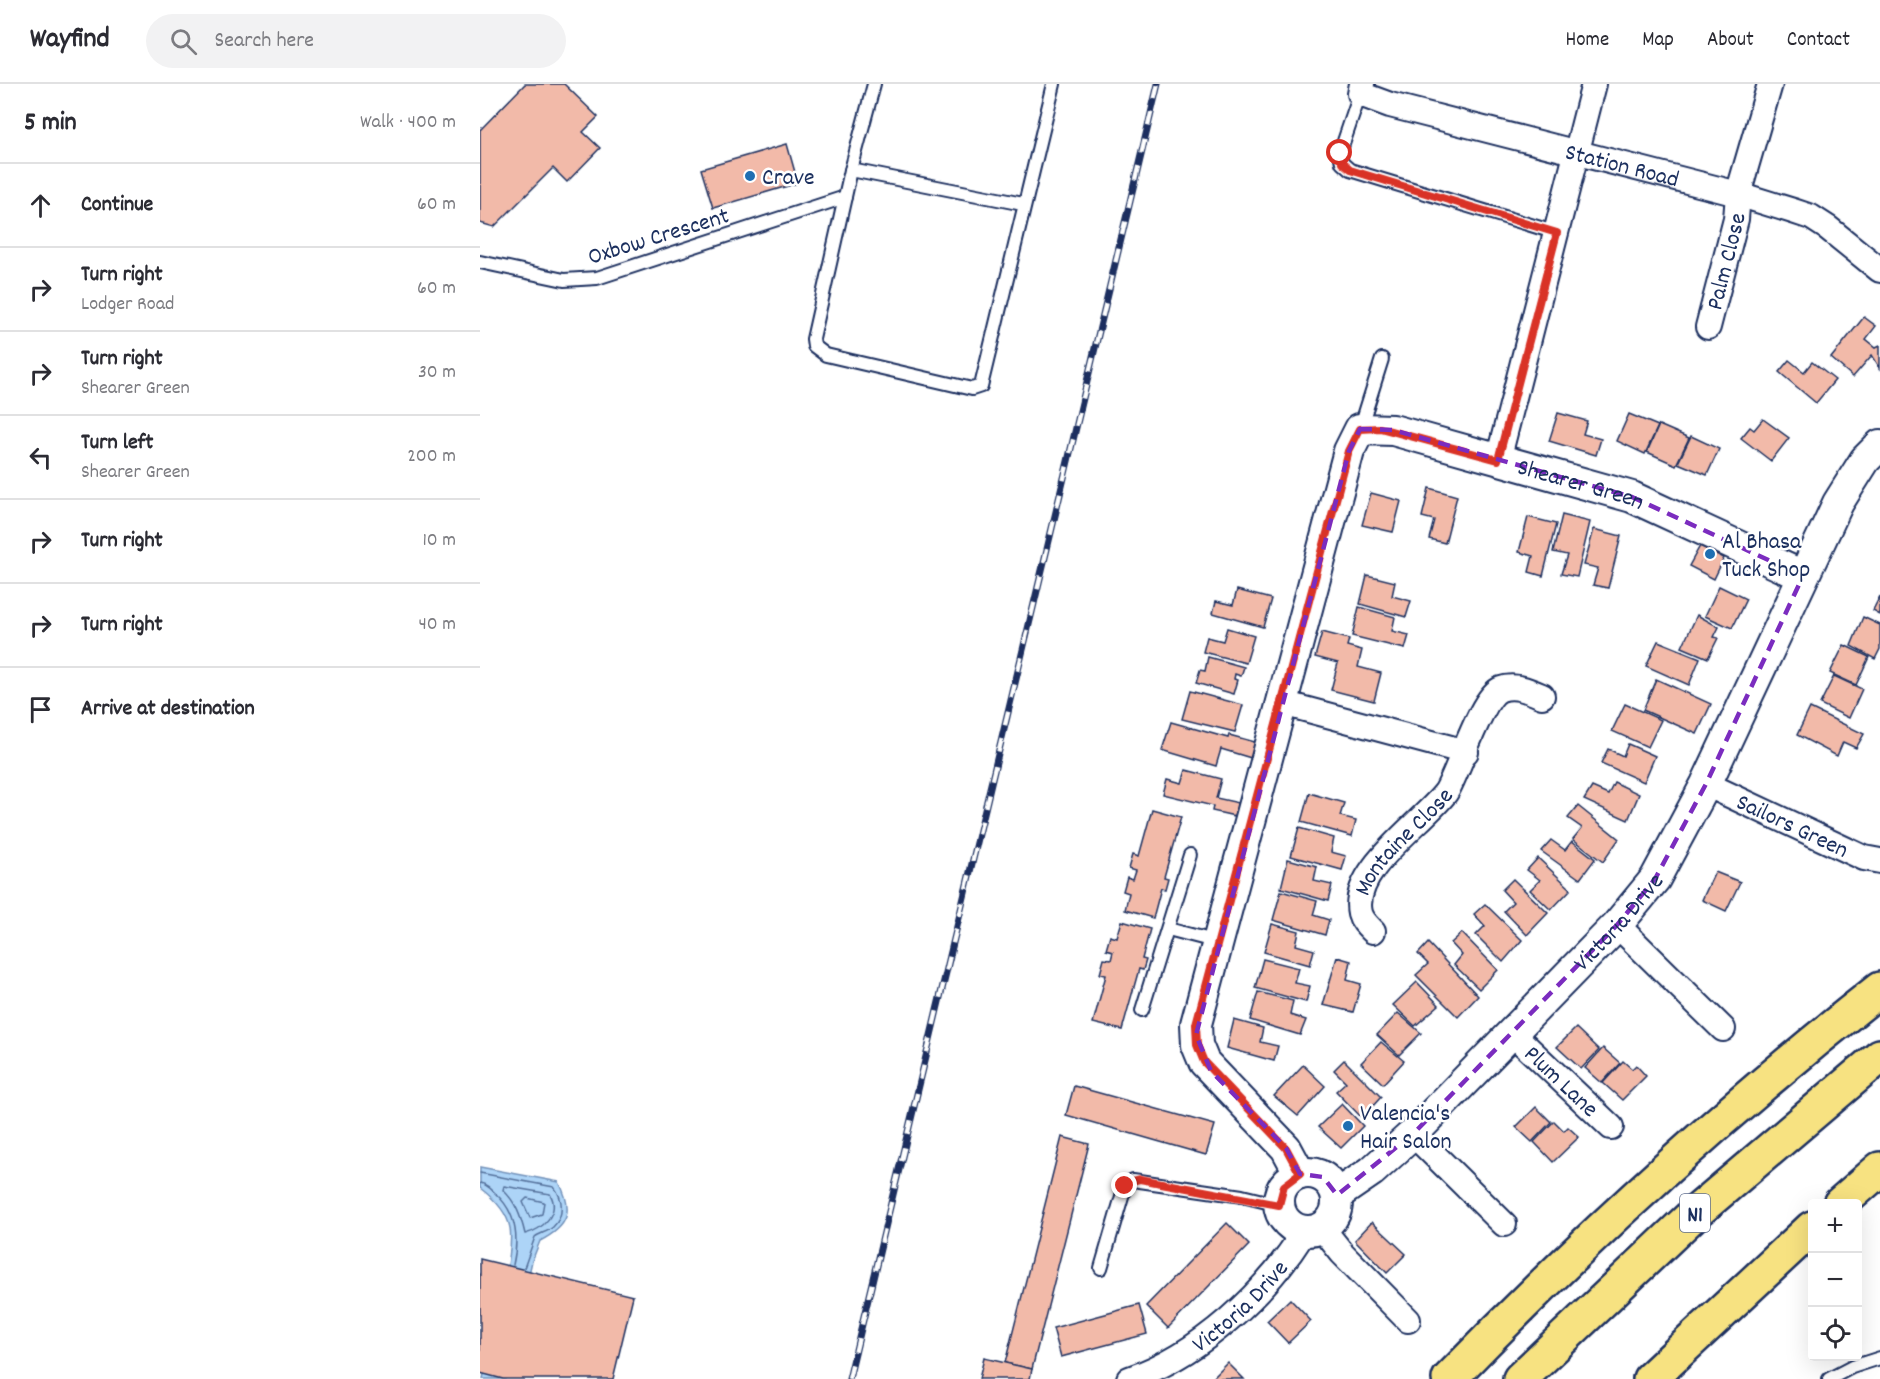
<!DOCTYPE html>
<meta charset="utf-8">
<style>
:root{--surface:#fff;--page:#f2f2f3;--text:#2b2b33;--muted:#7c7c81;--line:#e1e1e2}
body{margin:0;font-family:Dekko,sans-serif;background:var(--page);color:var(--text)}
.controls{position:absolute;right:18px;bottom:18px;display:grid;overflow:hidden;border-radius:6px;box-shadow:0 6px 24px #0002}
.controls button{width:54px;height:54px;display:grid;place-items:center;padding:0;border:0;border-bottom:2px solid var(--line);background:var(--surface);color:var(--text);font:30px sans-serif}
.stop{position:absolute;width:18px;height:18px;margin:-14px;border:4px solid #d93025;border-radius:50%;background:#fff}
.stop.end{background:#d93025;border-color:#fff;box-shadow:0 2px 6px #0008}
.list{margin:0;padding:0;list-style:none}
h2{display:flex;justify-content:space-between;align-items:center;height:78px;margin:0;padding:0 24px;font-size:26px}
h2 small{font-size:20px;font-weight:400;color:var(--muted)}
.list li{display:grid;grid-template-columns:39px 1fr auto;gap:18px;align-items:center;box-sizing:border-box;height:84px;padding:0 24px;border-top:2px solid var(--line)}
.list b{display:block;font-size:22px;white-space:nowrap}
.list p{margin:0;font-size:20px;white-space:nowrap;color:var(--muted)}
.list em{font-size:20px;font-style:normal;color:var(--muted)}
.icon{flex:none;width:33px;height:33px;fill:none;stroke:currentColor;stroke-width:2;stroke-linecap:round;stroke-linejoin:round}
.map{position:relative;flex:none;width:1400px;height:1295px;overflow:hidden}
header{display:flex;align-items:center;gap:36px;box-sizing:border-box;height:84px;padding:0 30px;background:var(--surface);border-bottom:2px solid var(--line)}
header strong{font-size:28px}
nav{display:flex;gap:33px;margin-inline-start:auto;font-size:21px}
.search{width:420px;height:54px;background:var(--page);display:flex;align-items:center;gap:15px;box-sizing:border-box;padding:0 21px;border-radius:33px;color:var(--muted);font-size:22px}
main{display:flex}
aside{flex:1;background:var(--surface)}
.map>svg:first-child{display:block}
.water{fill:#add4f7;stroke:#7392ba;stroke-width:1.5}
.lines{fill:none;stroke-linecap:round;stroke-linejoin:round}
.shore{stroke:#55719b;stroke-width:1.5}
.building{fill:#f2baa9;stroke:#1b2f5e;stroke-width:1.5}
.service-casing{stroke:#1b2f5e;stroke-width:16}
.minor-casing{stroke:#1b2f5e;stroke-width:28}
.tertiary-casing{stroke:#1b2f5e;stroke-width:34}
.motorway-casing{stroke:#1b2f5e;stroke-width:38}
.service{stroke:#fff;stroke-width:12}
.minor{stroke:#fff;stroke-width:24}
.tertiary{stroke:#fff;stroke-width:30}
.motorway{stroke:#f7e281;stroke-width:33}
.rail-casing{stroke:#1b2f5e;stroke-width:7}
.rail{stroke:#fff;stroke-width:4.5;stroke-dasharray:14;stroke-linecap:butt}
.route{stroke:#d93025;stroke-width:8}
.marked{fill:none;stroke:#7b2cbf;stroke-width:4.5;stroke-dasharray:12 8;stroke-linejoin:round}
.poi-dot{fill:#1f6fb2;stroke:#fff;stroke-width:2}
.labels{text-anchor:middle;stroke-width:5;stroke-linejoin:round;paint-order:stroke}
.shield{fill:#fff;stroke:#5f6d8e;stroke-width:1.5}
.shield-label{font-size:22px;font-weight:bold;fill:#1b2f5e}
.street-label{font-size:24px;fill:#1b2f5e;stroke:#fff}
.poi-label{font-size:24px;fill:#1b2f5e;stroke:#fff;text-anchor:start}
</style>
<header>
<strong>Wayfind</strong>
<div class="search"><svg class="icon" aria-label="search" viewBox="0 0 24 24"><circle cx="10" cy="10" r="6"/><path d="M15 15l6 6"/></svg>Search here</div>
<nav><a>Home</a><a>Map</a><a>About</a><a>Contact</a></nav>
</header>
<main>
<aside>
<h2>5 min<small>Walk · 400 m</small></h2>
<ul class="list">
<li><svg class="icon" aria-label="ahead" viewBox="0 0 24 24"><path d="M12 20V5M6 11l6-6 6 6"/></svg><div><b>Continue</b></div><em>60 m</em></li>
<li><svg class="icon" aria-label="right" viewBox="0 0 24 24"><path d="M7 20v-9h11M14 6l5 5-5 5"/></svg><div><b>Turn right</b><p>Lodger Road</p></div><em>60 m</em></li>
<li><svg class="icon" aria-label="right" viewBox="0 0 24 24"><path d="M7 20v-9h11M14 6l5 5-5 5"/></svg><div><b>Turn right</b><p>Shearer Green</p></div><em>30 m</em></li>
<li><svg class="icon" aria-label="left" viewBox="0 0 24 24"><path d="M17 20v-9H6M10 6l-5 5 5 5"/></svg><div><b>Turn left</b><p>Shearer Green</p></div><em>200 m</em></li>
<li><svg class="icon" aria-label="right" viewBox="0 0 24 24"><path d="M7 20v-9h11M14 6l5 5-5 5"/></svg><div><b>Turn right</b></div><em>10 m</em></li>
<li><svg class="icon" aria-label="right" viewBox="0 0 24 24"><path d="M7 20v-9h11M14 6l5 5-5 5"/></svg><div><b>Turn right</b></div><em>40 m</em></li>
<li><svg class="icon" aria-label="arrive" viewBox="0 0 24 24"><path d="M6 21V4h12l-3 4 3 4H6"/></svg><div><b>Arrive at destination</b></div></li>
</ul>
</aside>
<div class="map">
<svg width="1400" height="1295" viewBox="0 0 1400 1295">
<rect width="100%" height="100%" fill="#fff"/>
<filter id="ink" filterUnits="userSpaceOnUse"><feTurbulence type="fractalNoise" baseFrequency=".0167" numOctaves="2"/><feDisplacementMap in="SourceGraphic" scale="12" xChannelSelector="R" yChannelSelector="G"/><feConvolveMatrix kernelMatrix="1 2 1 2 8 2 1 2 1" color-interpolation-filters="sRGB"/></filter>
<g filter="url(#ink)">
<path class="water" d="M0,1083L79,1098C94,1127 89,1142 60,1157L52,1177L25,1295H3C10,1261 35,1174 30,1144C27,1127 13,1114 0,1104Z"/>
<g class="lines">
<g class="shore">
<path d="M0,1089L74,1103C83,1114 85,1132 73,1143C68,1148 60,1149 55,1153L44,1184"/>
<path d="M0,1099C7,1100 11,1105 16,1110C37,1129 39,1155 33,1181"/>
<path d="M24,1102L70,1110C81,1129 62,1146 45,1150C41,1133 36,1118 23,1106Z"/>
<polygon points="47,1114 64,1118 62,1130 50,1134 43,1118"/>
</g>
</g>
<g class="building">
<polygon points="45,0 84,0 118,33 103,48 120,64 87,98 73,84 14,143 0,139 0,46"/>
<polygon points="307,60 318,99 233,124 221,85"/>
<polygon points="1384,233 1396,242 1386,255 1396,263 1400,261 1400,284 1392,271 1373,293 1351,274"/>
<polygon points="1309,276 1324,288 1332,278 1355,296 1336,319 1299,288"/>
<polygon points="1078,329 1107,337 1103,350 1121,355 1116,371 1069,357"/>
<polygon points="1149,330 1178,342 1165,370 1137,357"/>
<polygon points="1283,335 1309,354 1291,377 1261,354 1270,343 1274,346"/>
<polygon points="1179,341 1209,354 1196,381 1167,368"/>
<polygon points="1211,352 1239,365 1227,391 1198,379"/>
<polygon points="949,404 977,412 965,459 949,455 954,436 942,433"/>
<polygon points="891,409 921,417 913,448 882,441"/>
<polygon points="1082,431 1110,438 1097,493 1081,490 1087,471 1073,468"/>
<polygon points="1048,433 1076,440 1063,492 1049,488 1053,472 1039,468"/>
<polygon points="1114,445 1141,452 1128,504 1113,501 1118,484 1104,481"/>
<polygon points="1220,462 1244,474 1234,495 1209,482"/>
<polygon points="887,491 915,498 912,512 931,517 926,533 880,520"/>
<polygon points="1239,502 1266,515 1252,544 1225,532"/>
<polygon points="757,506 791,515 783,543 733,529 736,517 753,521"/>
<polygon points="1400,513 1400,531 1393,527"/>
<polygon points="879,523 915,533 912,547 929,551 925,565 872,552"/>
<polygon points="1217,531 1239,543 1234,553 1238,554 1228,574 1202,563"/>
<polygon points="1383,533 1400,541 1400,565 1395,575 1371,562"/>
<polygon points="747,544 774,552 766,579 723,568 727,553 743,557"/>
<polygon points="842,548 869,555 867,562 882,566 878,583 901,589 894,617 851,606 858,579 835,573"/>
<polygon points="1178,557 1220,574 1209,601 1166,582"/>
<polygon points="1364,561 1389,573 1376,601 1350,589"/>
<polygon points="728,573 764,583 761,592 755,590 754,595 758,596 754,610 716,599 720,586 725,587"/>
<polygon points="1354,592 1382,605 1369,634 1340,620"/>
<polygon points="1176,595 1231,620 1217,650 1163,626"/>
<polygon points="710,607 763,621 755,648 702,635"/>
<polygon points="1145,620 1181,636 1168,663 1132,647"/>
<polygon points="1330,624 1384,650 1376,664 1363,658 1357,672 1317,651"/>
<polygon points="691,638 748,654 749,651 775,658 771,674 741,665 736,682 682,666"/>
<polygon points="1148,660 1175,672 1164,698 1121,679 1128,665 1143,672"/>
<polygon points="706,686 741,695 736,714 759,719 755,732 732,727 733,722 683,710 687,695 702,699"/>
<polygon points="1134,698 1159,710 1148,736 1104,716 1112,703 1128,710"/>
<polygon points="829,709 864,719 860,732 876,736 872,752 821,738"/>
<polygon points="1098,722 1139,755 1123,778 1093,755 1102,744 1088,734"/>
<polygon points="672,725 701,733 684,793 688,794 685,805 681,804 673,834 645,826 649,809 643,807 647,793 653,795 656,786 649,784 653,770 659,772"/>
<polygon points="819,744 854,754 851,768 866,772 862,786 811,772"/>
<polygon points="1071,756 1085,766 1092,757 1115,775 1100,795 1061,767"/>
<polygon points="1058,774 1091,805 1071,826 1050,806 1060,796 1047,786"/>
<polygon points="808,775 837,783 834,797 852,801 848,817 801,804"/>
<polygon points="1235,788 1260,798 1246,827 1222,816"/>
<polygon points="1033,795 1068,829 1047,851 1024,827 1033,818 1022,806"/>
<polygon points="801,807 837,817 833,831 849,836 845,851 793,836"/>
<polygon points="1005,820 1042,856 1023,878 996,851 1005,842 994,830"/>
<polygon points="642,837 670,845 662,875 666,876 663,886 659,885 642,946 613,939 626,891 620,890 624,875 631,876 633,868 626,866 630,852 637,854"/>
<polygon points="792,840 819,847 816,861 834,866 830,881 784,868"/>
<polygon points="982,849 1018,886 999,905 974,881 982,871 971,859"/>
<polygon points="948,859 998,912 978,933 936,891 948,880 938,870"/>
<polygon points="857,873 871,877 867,896 881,900 873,928 843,921"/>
<polygon points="783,875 819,884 815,899 830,902 826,918 775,904"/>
<polygon points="937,898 959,921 935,942 913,921"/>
<polygon points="778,908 813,917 810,931 826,936 820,951 770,936"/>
<polygon points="918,929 941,949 919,971 897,951"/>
<polygon points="754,936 783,944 780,958 798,962 794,977 747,964"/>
<polygon points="1096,944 1119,966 1101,985 1077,963"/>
<polygon points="901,958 924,977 903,1000 881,979"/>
<polygon points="1123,964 1140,979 1122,999 1105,984"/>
<polygon points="864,976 901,1013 882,1034 856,1007 866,998 854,986"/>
<polygon points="1143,977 1152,985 1156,981 1166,992 1142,1016 1123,999"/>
<polygon points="823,981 845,1002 818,1032 794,1012"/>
<polygon points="594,1002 735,1041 726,1071 586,1031"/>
<polygon points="862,1020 883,1042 861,1064 838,1043"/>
<polygon points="1056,1023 1071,1038 1052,1058 1036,1043"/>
<polygon points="1074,1037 1084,1047 1088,1043 1099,1053 1073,1078 1054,1058"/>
<polygon points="582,1053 609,1060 552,1285 525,1279"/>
<polygon points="892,1138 926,1170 907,1189 875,1156"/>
<polygon points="747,1139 769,1161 688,1244 666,1222"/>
<polygon points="0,1175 153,1212 133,1295 23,1295 0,1289"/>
<polygon points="810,1215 831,1237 808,1259 787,1237"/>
<polygon points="659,1221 667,1250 581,1273 573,1244"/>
<polygon points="504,1274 552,1285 550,1295 499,1295"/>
<polygon points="748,1279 764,1295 732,1295"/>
</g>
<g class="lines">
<g class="service-casing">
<g id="service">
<polyline points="394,0 371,86 333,255 334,262 346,271 492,305 501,302 574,0"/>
<polyline points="880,10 860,69 862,79 870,86 1077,149"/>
<polyline points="371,86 543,120"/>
<polyline points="0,178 84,196 117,194 365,113"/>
<polyline points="880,345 902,275"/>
<polyline points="688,845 738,858"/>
<polyline points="662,926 710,771"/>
<polyline points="621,1184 645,1102 653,1096 762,1112 799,1121"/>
<polyline points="1349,1295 1372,1283 1400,1274"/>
</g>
</g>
<g class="minor-casing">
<g id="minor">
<path id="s1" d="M882,0L880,10L910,21L1258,110L1313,127L1331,133L1348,144L1400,186"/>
<path id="s2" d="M1228,243L1256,135L1258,110L1290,0"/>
<polyline points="1018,376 1114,0"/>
<polyline points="802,619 986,668"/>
<path id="s3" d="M1226,700L1384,774L1400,777"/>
<polyline points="1137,841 1243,945"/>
<path id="s4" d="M893,847C888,842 882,837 880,829C870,786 942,740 966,708C979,687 1001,612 1021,605C1035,600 1050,607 1062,612"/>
<path id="s5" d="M1032,949L1131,1043"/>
<polyline points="933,1050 1024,1140"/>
<polyline points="842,1144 862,1169 928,1236"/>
<path id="s6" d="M649,1295C719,1271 785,1210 824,1148"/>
</g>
</g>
<g class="tertiary-casing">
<g id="tertiary">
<circle cx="828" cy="1118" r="29"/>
<path id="s7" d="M820,1090L806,1064L724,978L717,961L716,940L869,367L880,345L913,346L1152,413L1323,492"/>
<path id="s8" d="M857,1111L892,1087L933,1050L1137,841L1175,795L1226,700L1358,419L1385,376L1400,361"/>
</g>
</g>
<g class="motorway-casing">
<g id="motorway">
<polyline points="1360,1120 1400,1085"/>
<path d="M969,1295C1104,1156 1247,1025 1400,905"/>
<polyline points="1040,1295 1215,1129 1400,972"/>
<polyline points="1170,1295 1332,1144"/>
</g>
</g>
<use href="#service" class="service"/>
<use href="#minor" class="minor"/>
<use href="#tertiary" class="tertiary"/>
<use href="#motorway" class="motorway"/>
<g class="rail-casing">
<polyline id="rail" points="369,1295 678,0"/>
</g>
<use href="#rail" class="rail"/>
</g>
</g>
<g class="lines" filter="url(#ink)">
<polyline class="route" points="645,1102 649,1098 660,1095 799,1121 804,1102 820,1090 806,1064 724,978 717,961 716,940 869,367 880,345 900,344 1018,376 1077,149 870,86 862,79 860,69"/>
</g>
<path class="marked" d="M880,345L913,346L1152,413L1323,492L1226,700L1175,795L1137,841L933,1050L857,1111L843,1093L820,1090L806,1064L731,987L716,951L869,367Z"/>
<g class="poi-dot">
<circle cx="270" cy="92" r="6"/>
<circle cx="1230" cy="470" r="6"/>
<circle cx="868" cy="1042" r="6"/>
</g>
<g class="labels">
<rect class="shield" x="1200" y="1110" width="30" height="38" rx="4.5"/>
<g class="shield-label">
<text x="1215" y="1137">N1</text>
</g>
<g class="street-label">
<text dy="8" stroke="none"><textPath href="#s1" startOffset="282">Station Road</textPath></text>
<text transform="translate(178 151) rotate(-17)" y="8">Oxbow Crescent</text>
<text dy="8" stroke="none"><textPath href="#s2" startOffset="68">Palm Close</textPath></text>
<text dy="8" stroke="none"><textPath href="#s7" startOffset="1034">Shearer Green</textPath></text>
<text dy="8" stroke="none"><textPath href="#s3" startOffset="96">Sailors Green</textPath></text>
<text dy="8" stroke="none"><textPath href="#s4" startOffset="110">Montaine Close</textPath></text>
<text dy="8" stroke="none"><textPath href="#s8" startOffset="393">Victoria Drive</textPath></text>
<text dy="8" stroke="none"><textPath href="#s5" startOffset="69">Plum Lane</textPath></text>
<text dy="8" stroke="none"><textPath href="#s6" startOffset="134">Victoria Drive</textPath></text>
</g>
<g class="poi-label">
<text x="282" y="100">Crave</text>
<text x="1242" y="464">Al Bhasa<tspan x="1242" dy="28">Tuck Shop</tspan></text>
<text x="880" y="1036">Valencia's<tspan x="880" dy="28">Hair Salon</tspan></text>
</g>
</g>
</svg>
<div class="controls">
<button>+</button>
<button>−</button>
<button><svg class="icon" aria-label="locate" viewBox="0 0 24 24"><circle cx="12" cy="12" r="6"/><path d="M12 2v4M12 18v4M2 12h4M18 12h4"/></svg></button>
</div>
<div class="stop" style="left:860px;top:69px"></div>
<div class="stop end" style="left:645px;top:1102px"></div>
</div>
</main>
